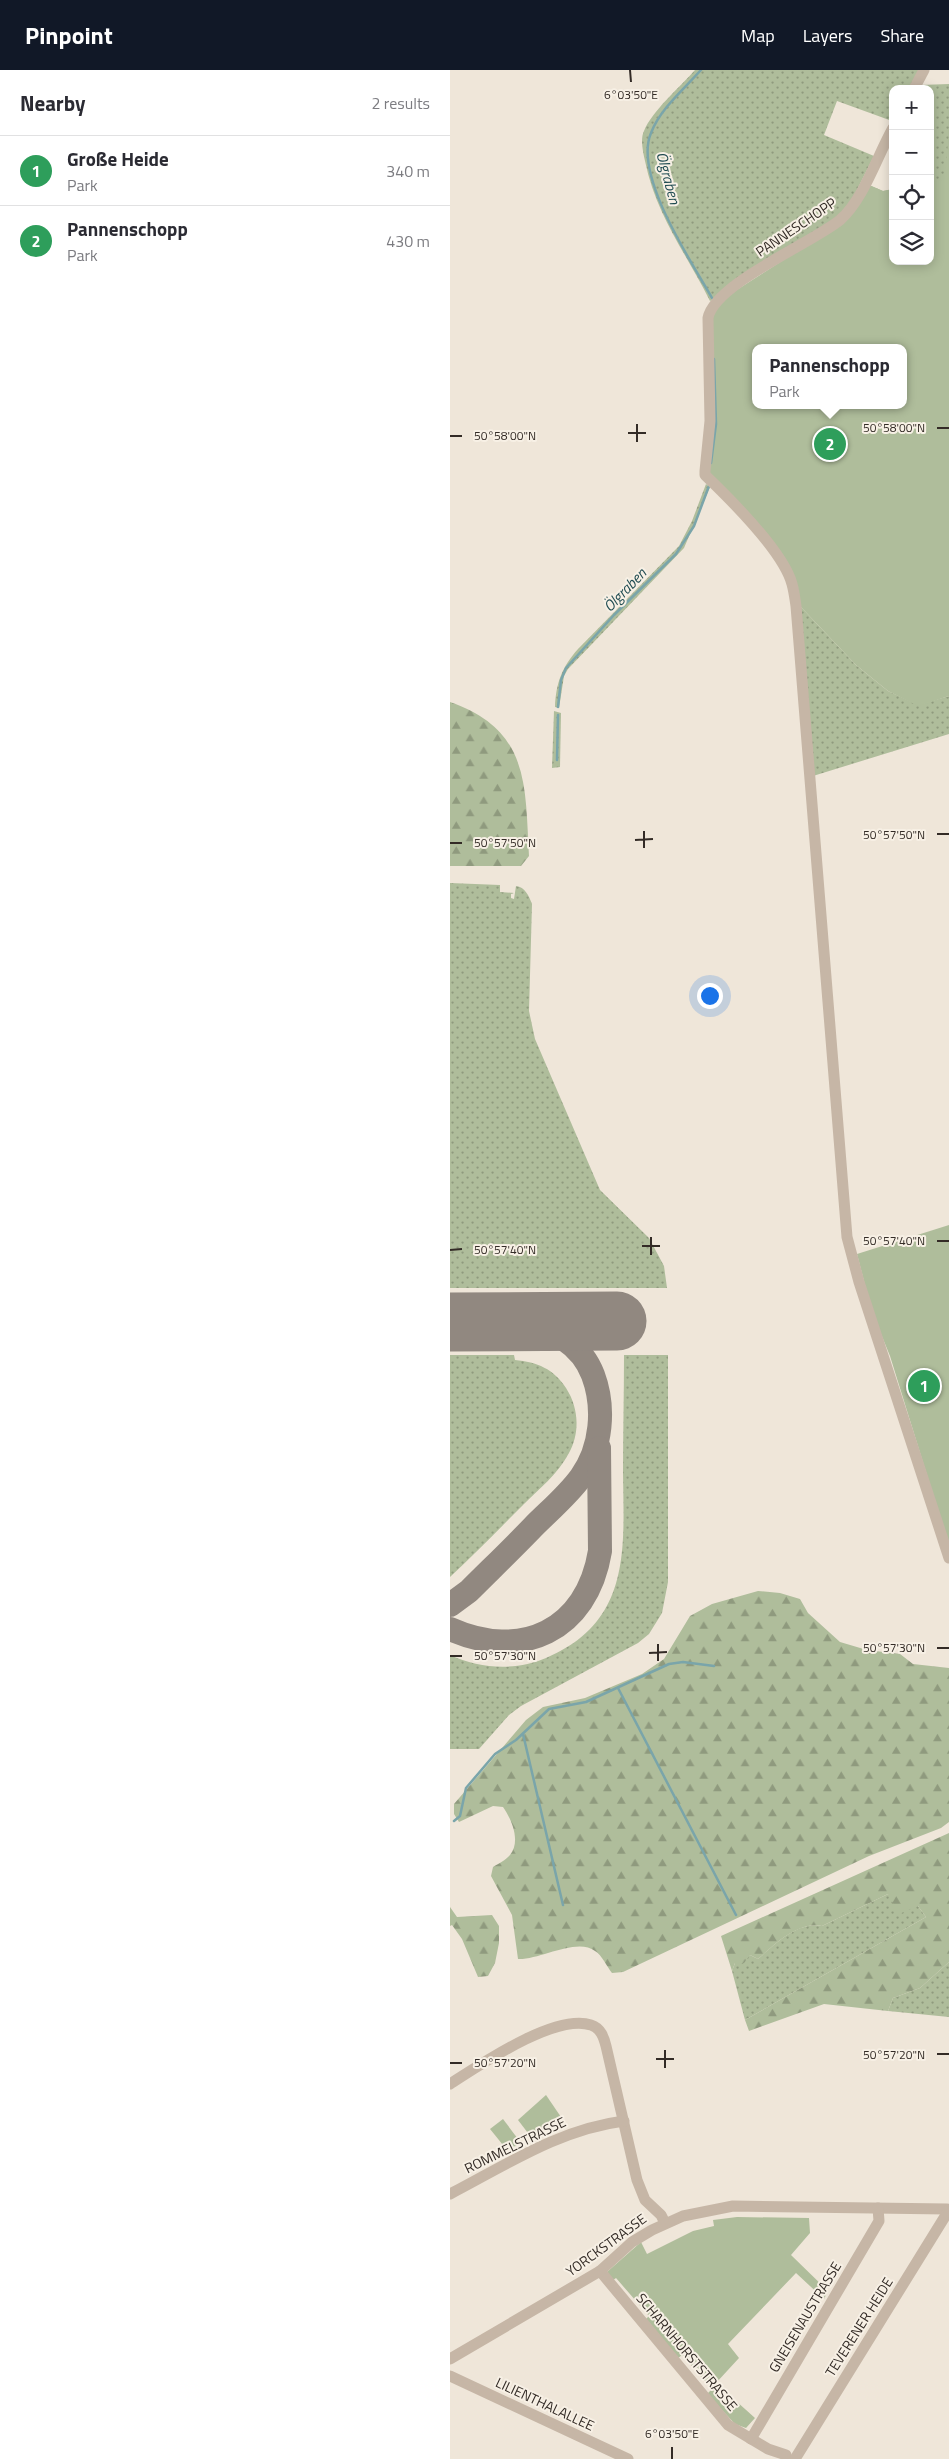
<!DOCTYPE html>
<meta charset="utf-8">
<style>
:root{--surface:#fff;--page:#f7f7f7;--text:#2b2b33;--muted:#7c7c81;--line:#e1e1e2;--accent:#111827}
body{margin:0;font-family:"Titillium Web",sans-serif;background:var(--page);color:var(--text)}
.controls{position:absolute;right:15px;top:15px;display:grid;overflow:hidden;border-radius:10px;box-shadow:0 2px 12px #0003}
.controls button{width:45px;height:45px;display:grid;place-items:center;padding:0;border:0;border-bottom:1px solid var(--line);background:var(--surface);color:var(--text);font:25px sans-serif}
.you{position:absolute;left:259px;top:925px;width:18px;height:18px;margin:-12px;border:4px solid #fff;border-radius:50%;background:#1a73e8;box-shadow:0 0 0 8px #1a73e833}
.badge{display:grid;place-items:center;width:32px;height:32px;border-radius:50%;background:var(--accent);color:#fff;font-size:16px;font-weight:700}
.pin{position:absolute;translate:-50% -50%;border:2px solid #fff;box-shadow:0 1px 5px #0006}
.popup{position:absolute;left:302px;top:274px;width:155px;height:65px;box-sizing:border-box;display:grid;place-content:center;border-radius:10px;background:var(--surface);filter:drop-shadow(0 1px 4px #0005);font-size:16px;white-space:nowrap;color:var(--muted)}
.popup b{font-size:19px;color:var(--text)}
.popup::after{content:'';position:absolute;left:50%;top:100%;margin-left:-10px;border:10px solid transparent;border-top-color:var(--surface)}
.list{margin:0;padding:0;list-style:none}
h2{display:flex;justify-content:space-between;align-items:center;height:65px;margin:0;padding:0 20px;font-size:21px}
h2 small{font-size:16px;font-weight:400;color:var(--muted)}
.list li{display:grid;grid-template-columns:32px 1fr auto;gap:15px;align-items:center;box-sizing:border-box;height:70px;padding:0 20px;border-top:1px solid var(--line)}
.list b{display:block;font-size:19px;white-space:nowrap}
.list p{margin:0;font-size:16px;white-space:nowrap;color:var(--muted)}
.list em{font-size:16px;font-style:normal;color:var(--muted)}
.icon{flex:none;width:28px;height:28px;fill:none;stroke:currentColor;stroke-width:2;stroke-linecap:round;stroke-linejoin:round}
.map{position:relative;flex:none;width:499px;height:2389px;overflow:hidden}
header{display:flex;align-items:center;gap:30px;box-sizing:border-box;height:70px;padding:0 25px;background:var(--accent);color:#fff}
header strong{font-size:24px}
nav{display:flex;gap:28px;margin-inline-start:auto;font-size:18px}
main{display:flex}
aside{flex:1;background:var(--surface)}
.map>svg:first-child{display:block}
.grass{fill:url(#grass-dots)}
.forest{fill:url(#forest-firs)}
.green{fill:#afbd9b;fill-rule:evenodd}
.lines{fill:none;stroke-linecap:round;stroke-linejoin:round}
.stream{stroke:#7aa5aa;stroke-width:2.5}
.taxiway{stroke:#918880;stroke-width:24}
.runway{stroke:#918880;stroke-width:59}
.minor{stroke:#c6b6a6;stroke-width:11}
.ticks{fill:none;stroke:#332b26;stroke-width:2}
.labels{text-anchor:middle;stroke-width:4;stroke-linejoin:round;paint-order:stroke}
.street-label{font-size:14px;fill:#332b26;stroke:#f7f0e5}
.water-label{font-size:15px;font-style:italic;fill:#1f4b51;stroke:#f7f0e5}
.ticks-label{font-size:12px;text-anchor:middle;fill:#332b26;stroke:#f7f0e5;stroke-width:4;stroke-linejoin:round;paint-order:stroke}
</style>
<header>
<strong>Pinpoint</strong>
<nav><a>Map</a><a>Layers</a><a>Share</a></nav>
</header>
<main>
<aside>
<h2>Nearby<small>2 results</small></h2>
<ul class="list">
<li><span class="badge" style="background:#2e9e5b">1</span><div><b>Große Heide</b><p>Park</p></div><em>340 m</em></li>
<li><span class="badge" style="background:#2e9e5b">2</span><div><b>Pannenschopp</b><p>Park</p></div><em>430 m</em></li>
</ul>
</aside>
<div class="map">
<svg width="499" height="2389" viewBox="0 0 499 2389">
<defs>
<pattern id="grass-dots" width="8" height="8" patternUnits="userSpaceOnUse" patternTransform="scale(1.25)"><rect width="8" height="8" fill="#afbd9b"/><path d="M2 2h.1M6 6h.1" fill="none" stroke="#8f9a7e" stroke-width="1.8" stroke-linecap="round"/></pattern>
<pattern id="forest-firs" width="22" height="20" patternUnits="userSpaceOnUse" patternTransform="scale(1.25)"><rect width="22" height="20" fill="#afbd9b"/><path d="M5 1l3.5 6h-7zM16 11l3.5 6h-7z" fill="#8f9a7e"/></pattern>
</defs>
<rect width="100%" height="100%" fill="#efe6d9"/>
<g class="grass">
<path d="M245,0H471L460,19H443L442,51L387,31L374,65L424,86L399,136L386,149L260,231C236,183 206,145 195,91C193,82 190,69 194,61C202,41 230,17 245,0Z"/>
<polygon points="499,14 499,276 394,149 419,115 433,121 443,119 443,191 480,191 480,19 469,19 470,15"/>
<path d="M256,414L260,417L234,478L118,599L114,606L109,638L105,637C106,613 112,597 128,579L229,476L242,451Z"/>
<polygon points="349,535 406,595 438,621 468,635 499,626 499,664 363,706"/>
<polygon points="104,641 111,643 110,697 102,698"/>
<path d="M0,813L50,815V822L64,823L61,824V828L64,829L66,816C75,817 79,826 82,834L79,941L85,969L150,1120L199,1168L214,1196L217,1218H0Z"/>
<path d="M0,1285H64L65,1290C87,1292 104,1299 116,1318C129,1338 130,1363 119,1383C108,1404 89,1419 73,1435C49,1459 25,1484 0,1507Z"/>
<path d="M174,1285H218V1512L212,1543L199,1564L188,1573L71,1636L59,1645L29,1679H0V1585C30,1599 66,1601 96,1588C181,1552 174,1480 173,1403C173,1364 174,1324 174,1285Z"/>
<path d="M438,1824L468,1836L476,1847L295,1950L282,1901L285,1893L300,1885L308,1889C325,1874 348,1851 372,1856Z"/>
<polygon points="499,1892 499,1947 438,1941 443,1928 470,1918"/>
</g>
<g class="forest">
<path d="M0,632C80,660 75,715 79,786L71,796H0Z"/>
<path d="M308,1521L330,1523L350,1529L358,1543L390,1572L417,1580L450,1584L463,1594L499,1598V1752L491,1758L419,1786L173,1902L162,1903C157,1897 152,1885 145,1881C127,1867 90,1890 68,1889L62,1845L41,1806L43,1797C48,1794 56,1790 60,1785C71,1771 62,1750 53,1737L43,1736L9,1752L4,1744V1734L76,1650L93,1637L135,1628L192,1604L214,1589L240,1546L262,1534Z"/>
<path d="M499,1763V1892L470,1918L443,1928L438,1941L374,1934L299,1961L295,1950L476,1847L468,1836L449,1844L438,1824L372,1856C348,1851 324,1875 308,1889L300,1885L294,1893H285L282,1901L271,1866Z"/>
<polygon points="0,1837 7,1847 42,1845 49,1856 49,1873 45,1893 38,1906 28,1907 12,1869 2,1855 0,1856"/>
</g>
<g class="green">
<path d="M499,64V626L468,636L438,621L406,595L349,535L343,511L259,407L261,241L271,230L363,171L419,115L433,121L443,119V191H480V112L494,110ZM306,278H454V335H306Z"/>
<polygon points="499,1155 499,1476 440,1286 422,1242 407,1184"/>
<polygon points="96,2025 113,2050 81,2067 68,2050"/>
<polygon points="53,2049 71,2073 57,2080 40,2059"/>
<polygon points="287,2147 359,2148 360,2163 341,2185 378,2221 374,2229 346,2203 278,2274 289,2288 266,2313 305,2348 296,2358 285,2354 257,2324 262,2319 232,2285 227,2289 195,2250 199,2246 166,2208 162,2211 157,2202 191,2172 197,2184 243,2161 264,2156 263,2150"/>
</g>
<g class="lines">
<g class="stream">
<path d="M251,0C234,19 210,39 201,63C183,105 241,191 262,228"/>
<polyline points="261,393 266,354 264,289"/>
<polyline points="108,637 111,610 116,598 164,545 226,484 244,456 259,416"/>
<polyline points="107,690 108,645"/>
<polyline points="168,1618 286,1845"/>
<polyline points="73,1664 113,1835"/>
<polyline points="4,1751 10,1746 16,1718 45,1684 66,1670 99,1639 136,1632 219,1594 233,1592 264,1596"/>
</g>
<g class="taxiway">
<path d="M0,1535L19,1521C41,1499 63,1478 84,1456C100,1440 118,1425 131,1407C152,1378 155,1337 143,1305C130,1271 99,1257 66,1251"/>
<path d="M0,1559C71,1591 137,1561 150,1481L149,1378"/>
</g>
<polyline class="runway" points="0,1252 167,1251"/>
<g class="minor">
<polyline points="464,19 474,0"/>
<path d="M443,58C427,86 414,129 390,150C362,173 264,214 258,248L260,351L255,401V405C280,429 333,481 342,514C344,521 345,529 346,536L397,1167L409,1212L499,1488"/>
<path d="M0,2014C30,1995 105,1943 141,1955C151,1958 154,1968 156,1976L187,2110L195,2130L211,2145L215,2153"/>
<path d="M0,2124C56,2095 110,2059 174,2051"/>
<polyline points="150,2201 278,2355 318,2379 336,2385"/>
<polyline points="0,2289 150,2201 182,2172 202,2160 233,2146 283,2136 497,2139"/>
<polyline points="0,2306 178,2389"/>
<polyline points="301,2369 429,2151 428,2138"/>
<polyline points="345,2389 499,2140"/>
</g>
</g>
<path class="ticks" d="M180,0L181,12M187,354V372M487,358H499M178,363H196M0,366H12M194,761V778M487,764H499M185,770L203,769M0,773H12M201,1167V1185M487,1171H499M192,1176H210M0,1180L12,1179M208,1574V1591M487,1578H499M199,1583L217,1582M0,1586H12M215,1980V1998M487,1984H499M206,1989H224M0,1993H12M222,2377V2389"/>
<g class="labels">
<g class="street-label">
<text transform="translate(346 157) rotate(-34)" y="5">PANNESCHOPP</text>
<text transform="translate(65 2075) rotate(-26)" y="5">ROMMELSTRASSE</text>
<text transform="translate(156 2175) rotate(-36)" y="5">YORCKSTRASSE</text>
<text transform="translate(355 2247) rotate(-59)" y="5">GNEISENAUSTRASSE</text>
<text transform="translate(409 2257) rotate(-58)" y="5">TEVERENER HEIDE</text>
<text transform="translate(237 2282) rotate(50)" y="5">SCHARNHORSTSTRASSE</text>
<text transform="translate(95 2334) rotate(25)" y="5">LILIENTHALALLEE</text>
</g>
<g class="water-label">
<text transform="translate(218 108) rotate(75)" y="5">Ölgraben</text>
<text transform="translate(175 520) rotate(-46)" y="5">Ölgraben</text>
</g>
</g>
<g class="ticks-label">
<text x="181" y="29">6°03'50"E</text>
<text x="444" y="362">50°58'00"N</text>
<text x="55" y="370">50°58'00"N</text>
<text x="444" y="769">50°57'50"N</text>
<text x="55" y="777">50°57'50"N</text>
<text x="444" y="1175">50°57'40"N</text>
<text x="55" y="1184">50°57'40"N</text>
<text x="444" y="1582">50°57'30"N</text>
<text x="55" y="1590">50°57'30"N</text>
<text x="444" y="1989">50°57'20"N</text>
<text x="55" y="1997">50°57'20"N</text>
<text x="222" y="2368">6°03'50"E</text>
</g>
</svg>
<div class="controls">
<button>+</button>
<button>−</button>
<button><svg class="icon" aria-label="locate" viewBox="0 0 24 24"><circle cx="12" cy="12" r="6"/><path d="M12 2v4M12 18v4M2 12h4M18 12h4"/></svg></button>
<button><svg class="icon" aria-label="layers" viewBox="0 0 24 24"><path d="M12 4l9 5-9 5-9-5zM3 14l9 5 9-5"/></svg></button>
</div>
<div class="you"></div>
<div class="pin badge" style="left:474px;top:1316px;background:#2e9e5b">1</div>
<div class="pin badge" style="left:380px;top:374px;background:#2e9e5b">2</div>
<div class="popup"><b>Pannenschopp</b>Park</div>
</div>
</main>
